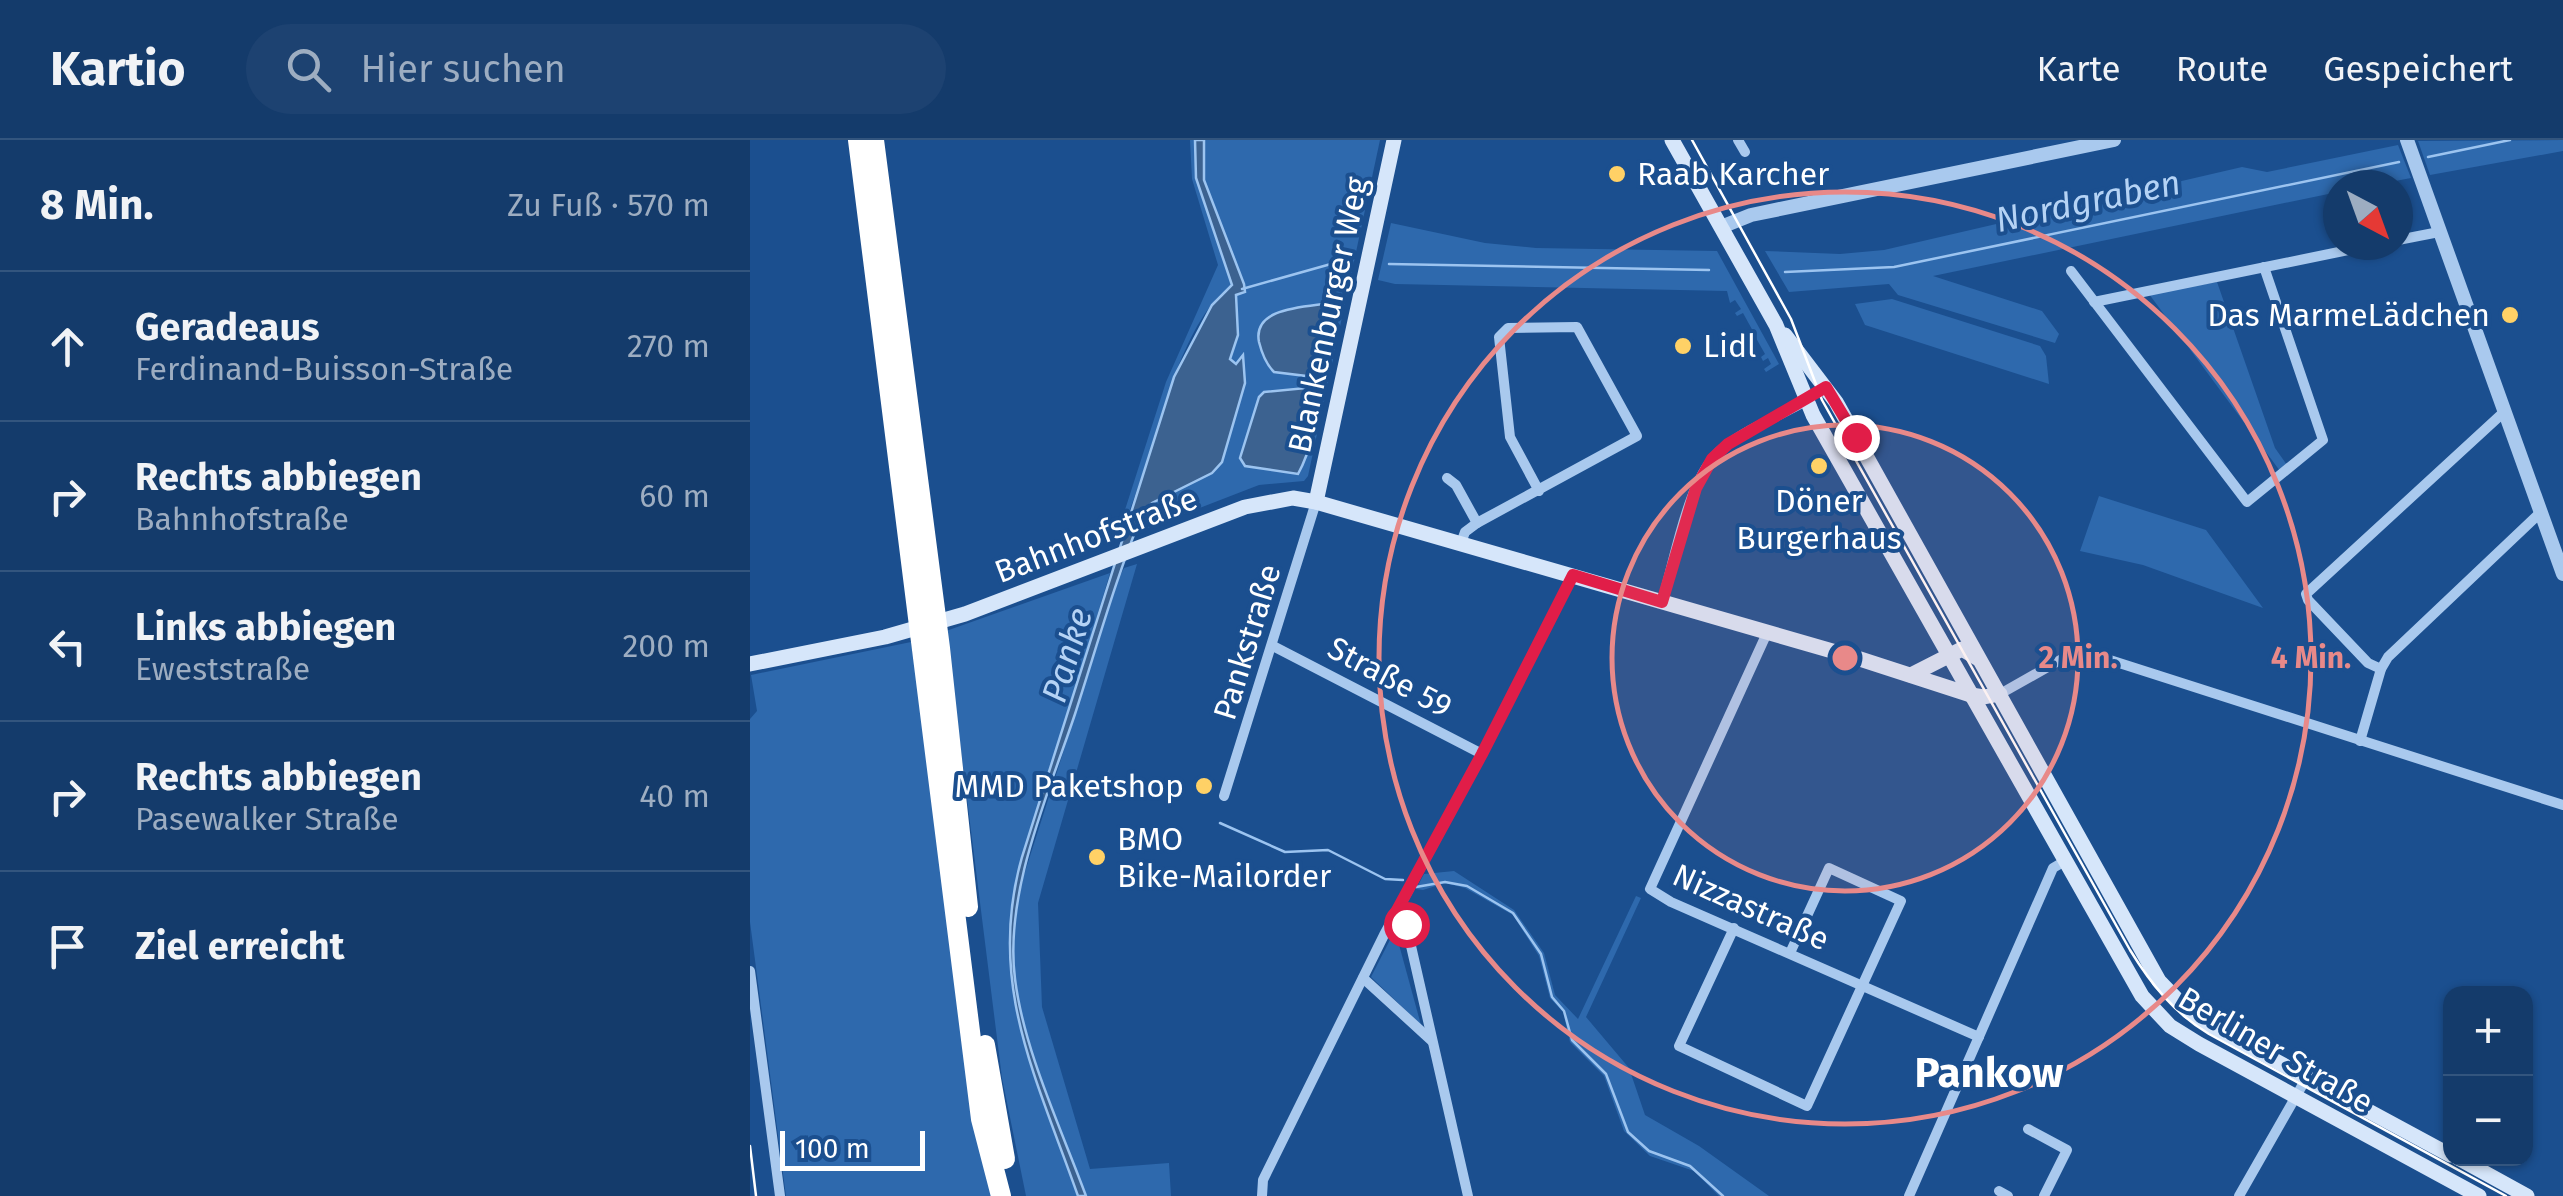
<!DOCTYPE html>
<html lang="de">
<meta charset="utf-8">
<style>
:root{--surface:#143b6b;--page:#1d4271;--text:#f1f3f6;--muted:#9dadc1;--line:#33557e}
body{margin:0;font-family:"Fira Sans",sans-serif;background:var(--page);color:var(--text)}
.controls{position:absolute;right:30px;bottom:30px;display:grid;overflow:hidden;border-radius:20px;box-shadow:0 2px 8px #0004}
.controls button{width:90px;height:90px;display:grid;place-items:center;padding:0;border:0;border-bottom:2px solid var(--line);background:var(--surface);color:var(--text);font:50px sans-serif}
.compass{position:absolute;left:1573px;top:30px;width:90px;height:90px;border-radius:50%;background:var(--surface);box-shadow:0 2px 8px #0004;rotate:139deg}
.scale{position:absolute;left:30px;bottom:25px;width:145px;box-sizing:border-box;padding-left:10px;border:5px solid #fff;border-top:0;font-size:28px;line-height:35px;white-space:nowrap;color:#fff;-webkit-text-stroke:8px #1b4f8f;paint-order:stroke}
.stop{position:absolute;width:30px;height:30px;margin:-22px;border:8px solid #e11d48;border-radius:50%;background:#fff}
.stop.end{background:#e11d48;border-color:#fff;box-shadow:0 2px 10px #0008}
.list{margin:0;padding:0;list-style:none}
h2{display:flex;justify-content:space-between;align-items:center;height:130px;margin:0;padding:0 40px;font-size:42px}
h2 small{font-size:32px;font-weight:400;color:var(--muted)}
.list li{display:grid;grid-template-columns:65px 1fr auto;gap:30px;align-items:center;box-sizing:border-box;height:150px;padding:0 40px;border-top:2px solid var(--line)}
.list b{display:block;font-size:38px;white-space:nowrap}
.list p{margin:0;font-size:32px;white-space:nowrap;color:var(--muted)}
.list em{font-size:32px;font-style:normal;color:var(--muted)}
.icon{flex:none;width:55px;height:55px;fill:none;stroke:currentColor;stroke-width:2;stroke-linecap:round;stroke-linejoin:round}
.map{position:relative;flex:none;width:1813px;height:1056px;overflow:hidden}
header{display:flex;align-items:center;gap:60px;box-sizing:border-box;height:140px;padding:0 50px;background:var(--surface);border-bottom:2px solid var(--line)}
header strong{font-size:48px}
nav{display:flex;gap:55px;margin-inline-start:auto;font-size:35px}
.search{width:700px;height:90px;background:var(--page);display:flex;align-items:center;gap:25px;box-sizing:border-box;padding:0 35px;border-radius:55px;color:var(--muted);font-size:38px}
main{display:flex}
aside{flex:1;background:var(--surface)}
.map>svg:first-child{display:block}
.green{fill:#2e69ad}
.water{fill:#3c6290;stroke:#9cc4f0;stroke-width:2.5}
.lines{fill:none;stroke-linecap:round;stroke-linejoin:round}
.stream{stroke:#9cc4f0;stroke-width:2.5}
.minor{stroke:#a9c9ee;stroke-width:10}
.tertiary{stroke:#a9c9ee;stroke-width:14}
.secondary{stroke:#d6e6fa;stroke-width:15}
.motorway{stroke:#fff;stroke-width:20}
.tram{stroke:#fff;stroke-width:2.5}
.route{stroke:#e11d48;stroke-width:12}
.ring{fill:none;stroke:#e88989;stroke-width:5}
.poi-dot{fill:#ffd166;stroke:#1b4f8f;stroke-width:4}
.labels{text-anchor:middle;stroke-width:8;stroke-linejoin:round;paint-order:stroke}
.poi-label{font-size:32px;fill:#fff;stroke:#1b4f8f;text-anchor:start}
.street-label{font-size:32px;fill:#fff;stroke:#1b4f8f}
.water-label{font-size:35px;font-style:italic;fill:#b5d3f5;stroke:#1b4f8f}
.district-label{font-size:42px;font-weight:bold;fill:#fff;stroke:#1b4f8f}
.centre{fill:#e88989;stroke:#1b4f8f;stroke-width:5}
.ring-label{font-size:30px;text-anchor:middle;font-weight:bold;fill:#e88989;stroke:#1b4f8f;stroke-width:8;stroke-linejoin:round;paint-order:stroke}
</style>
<header>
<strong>Kartio</strong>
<div class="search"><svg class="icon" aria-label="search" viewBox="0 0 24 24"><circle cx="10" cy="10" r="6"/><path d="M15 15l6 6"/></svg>Hier suchen</div>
<nav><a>Karte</a><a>Route</a><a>Gespeichert</a></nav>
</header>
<main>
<aside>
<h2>8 Min.<small>Zu Fuß · 570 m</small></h2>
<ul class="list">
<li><svg class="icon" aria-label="ahead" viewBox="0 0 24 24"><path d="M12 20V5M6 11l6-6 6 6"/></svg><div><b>Geradeaus</b><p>Ferdinand-Buisson-Straße</p></div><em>270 m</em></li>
<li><svg class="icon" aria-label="right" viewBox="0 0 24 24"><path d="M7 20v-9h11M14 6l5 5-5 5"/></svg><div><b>Rechts abbiegen</b><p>Bahnhofstraße</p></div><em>60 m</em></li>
<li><svg class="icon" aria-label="left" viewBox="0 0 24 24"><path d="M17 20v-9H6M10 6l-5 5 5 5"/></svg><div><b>Links abbiegen</b><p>Eweststraße</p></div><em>200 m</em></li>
<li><svg class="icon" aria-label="right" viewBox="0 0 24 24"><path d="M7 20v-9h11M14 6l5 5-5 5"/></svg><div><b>Rechts abbiegen</b><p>Pasewalker Straße</p></div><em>40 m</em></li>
<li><svg class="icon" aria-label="arrive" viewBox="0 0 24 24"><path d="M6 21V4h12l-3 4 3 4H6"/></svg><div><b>Ziel erreicht</b></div></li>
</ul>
</aside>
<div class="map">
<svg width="1813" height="1056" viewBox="0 0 1813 1056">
<rect width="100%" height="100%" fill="#1b4f8f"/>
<g class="green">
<path d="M440,0H445L446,38L482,146C436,174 410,281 393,332C386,354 377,376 371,398L365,401L416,242L468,125L442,39Z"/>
<polygon points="454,0 630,0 558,336 554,341 509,345 385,393 396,367 461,333 472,322 492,217 486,224 480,219 488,195 486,155 495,152 454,40"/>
<polygon points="1813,0 1813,11 1680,35 1668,1"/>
<polygon points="1648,5 1661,38 1624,45 1588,45 1588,52 1183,136 1292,171 1309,194 1305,203 1148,155 1139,144 1039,152 1015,111 1090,114 1134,110 1492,27 1517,32"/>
<polygon points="641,83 735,103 786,108 967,111 1029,224 1016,232 1014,229 1021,224 1018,218 1013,221 1011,217 1015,214 1006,198 1001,200 999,197 1004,193 993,173 987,176 985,173 991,169 985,160 980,163 977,151 645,144 628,140"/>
<polygon points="1467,142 1525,308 1537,325 1530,331 1399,154"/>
<polygon points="1142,159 1290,206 1296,216 1299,244 1115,185 1105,164"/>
<polygon points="1349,356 1456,390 1513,468 1393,425 1330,411"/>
<path d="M387,424L288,763L292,867L340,1029L419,1023L421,1056H336C312,989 272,906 265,837C261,803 266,770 273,738L369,438L374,428Z"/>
<path d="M360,433L262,759C249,868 293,956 328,1056H276L252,938L196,491Z"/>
<polygon points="161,502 243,1056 36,1056 0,782 0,579 7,571 1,535"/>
<polygon points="704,731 764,770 794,813 805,855 828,879 886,756 891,758 836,877 879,928 895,975 949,1006 1019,1056 969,1056 944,1031 900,1016 874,991 854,936 820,902 813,872 800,858 789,816 763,775 715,748 695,743 673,750 666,749 674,734"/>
<polygon points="645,790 671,885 621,837"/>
</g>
<g class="water">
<path d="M445,0H454V40L494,144L495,152L486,155L488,195L480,219L486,224L493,215L495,243L472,322L462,333L402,363L393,372C366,437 347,506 325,574C298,655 254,753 265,839C274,911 311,988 336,1056H328C287,939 236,843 272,717L424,237L462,165L482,145L446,38Z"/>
<path d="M580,163L587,169L573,238L524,232C516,224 512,214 509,202C502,167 556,167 580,163Z"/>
<path d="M566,247C576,262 557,318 548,334L495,326L490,318L509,257L514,252Z"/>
</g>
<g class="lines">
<g class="stream">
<polyline points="1678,17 1760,0"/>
<polyline points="639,124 959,130"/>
<polyline points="1035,132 1144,127 1649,22"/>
<polyline points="492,149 588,122 596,123"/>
<polyline points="470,683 535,712 578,710 635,739 653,740"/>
<polyline points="666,747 695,742 717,746 763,773 791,814 802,857 814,871 822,900 856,934 878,992 899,1011 940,1026 973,1056"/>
</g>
<g class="minor">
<polyline points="988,0 995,12"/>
<polyline points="1648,100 1689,92"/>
<polyline points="1321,131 1497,362 1573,300 1514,127"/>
<polyline points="1344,162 1623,105"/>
<polyline points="697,338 706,345 727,383"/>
<polyline points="711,403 715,392 727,383 887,296 827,187 758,188 749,197 760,297 789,351"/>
<path d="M912,461C926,418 937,337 973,308C997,289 1029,276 1056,261"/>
<polyline points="1017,493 900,749 921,762 1229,897"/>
<polyline points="523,506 732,614"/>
<polyline points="1631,529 1618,523 1558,460 1556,454 1754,272"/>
<polyline points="1250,554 1319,515 1338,513 1813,665"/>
<polyline points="1610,601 1631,529 1638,517 1791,372"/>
<polyline points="474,656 566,362"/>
<polyline points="646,773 656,784 718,1056"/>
<polyline points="984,788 929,906 1057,966 1151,761 1079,728 1040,813"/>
<polyline points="0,831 30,1056"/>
<polyline points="613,838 682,901"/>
<polyline points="1278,989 1317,1010 1294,1056"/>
<polyline points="1249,1051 1258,1056"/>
<polyline points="512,1056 513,1040 634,795 732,614 823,435"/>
<polyline points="1159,1056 1303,728 1315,721"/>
<polyline points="1489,1056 1557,937"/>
</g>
<g class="tertiary">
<polyline points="1657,0 1813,434"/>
<polyline points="971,87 1001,75 1364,0"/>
</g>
<g class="secondary">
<polyline points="922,0 1026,185 1063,275 1392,856 1420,886 1449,904 1729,1056"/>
<polyline points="1035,195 1086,262 1409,841 1439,872 1461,886 1700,1015"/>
<polyline points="566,362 644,0"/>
<polyline points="0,524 135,497 215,474 495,367 543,358 566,362 1110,519 1221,555 1234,557 1250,554"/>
<polyline points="1161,535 1212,509 1227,518"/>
<polyline points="1708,1018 1777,1056"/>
</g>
<g class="motorway">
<polyline points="108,0 231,979 251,1056"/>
<polyline points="124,0 190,508 218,767"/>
<polyline points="235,905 255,1019"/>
</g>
<g class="tram">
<path d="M942,0L1041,179L1072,260L1380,810C1401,844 1424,873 1459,894L1756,1056"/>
<polyline points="0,1006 6,1056"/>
</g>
</g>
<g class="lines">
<polyline class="route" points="656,784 646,772 732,614 823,435 912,462 946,348 962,319 978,304 1076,247 1106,297"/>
</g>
<circle cx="1095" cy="518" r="233" fill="#e88989" fill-opacity=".12"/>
<g class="ring">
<circle cx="1095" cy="518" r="233"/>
<circle cx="1095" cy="518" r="466"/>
</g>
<g class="poi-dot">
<circle cx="867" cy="34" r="10"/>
<circle cx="1760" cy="175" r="10"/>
<circle cx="933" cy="206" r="10"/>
<circle cx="1069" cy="326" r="10"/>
<circle cx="454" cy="646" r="10"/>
<circle cx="347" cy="717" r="10"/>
</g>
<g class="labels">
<g class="poi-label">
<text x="887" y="45">Raab Karcher</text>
<text x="1740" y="186" text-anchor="end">Das MarmeLädchen</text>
<text x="953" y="217">Lidl</text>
<text x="1069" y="372" text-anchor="middle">Döner<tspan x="1069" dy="37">Burgerhaus</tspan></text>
<text x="434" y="657" text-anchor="end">MMD Paketshop</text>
<text x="367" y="710">BMO<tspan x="367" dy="37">Bike-Mailorder</tspan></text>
</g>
<g class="street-label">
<text transform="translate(578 175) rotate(-78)" y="11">Blankenburger Weg</text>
<text transform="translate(346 395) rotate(-21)" y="11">Bahnhofstraße</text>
<text transform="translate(497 502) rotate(-73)" y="11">Pankstraße</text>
<text transform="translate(640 537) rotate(28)" y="11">Straße 59</text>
<text transform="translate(1001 767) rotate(24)" y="11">Nizzastraße</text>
<text transform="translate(1526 910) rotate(30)" y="11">Berliner Straße</text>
</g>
<g class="water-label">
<text transform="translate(1338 61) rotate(-12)" y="12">Nordgraben</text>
<text transform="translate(317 515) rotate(-73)" y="12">Panke</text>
</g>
<g class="district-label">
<text x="1239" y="947">Pankow</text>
</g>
</g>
<circle cx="1095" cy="518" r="15" class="centre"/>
<g class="ring-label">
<text x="1328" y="528">2 Min.</text>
<text x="1561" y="528">4 Min.</text>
</g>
</svg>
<div class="controls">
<button>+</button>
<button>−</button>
</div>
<svg class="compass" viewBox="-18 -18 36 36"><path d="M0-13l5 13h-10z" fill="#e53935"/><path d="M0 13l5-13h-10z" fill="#9dadc1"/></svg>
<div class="scale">100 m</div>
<div class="stop" style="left:656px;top:784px"></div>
<div class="stop end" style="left:1106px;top:297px"></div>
</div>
</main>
